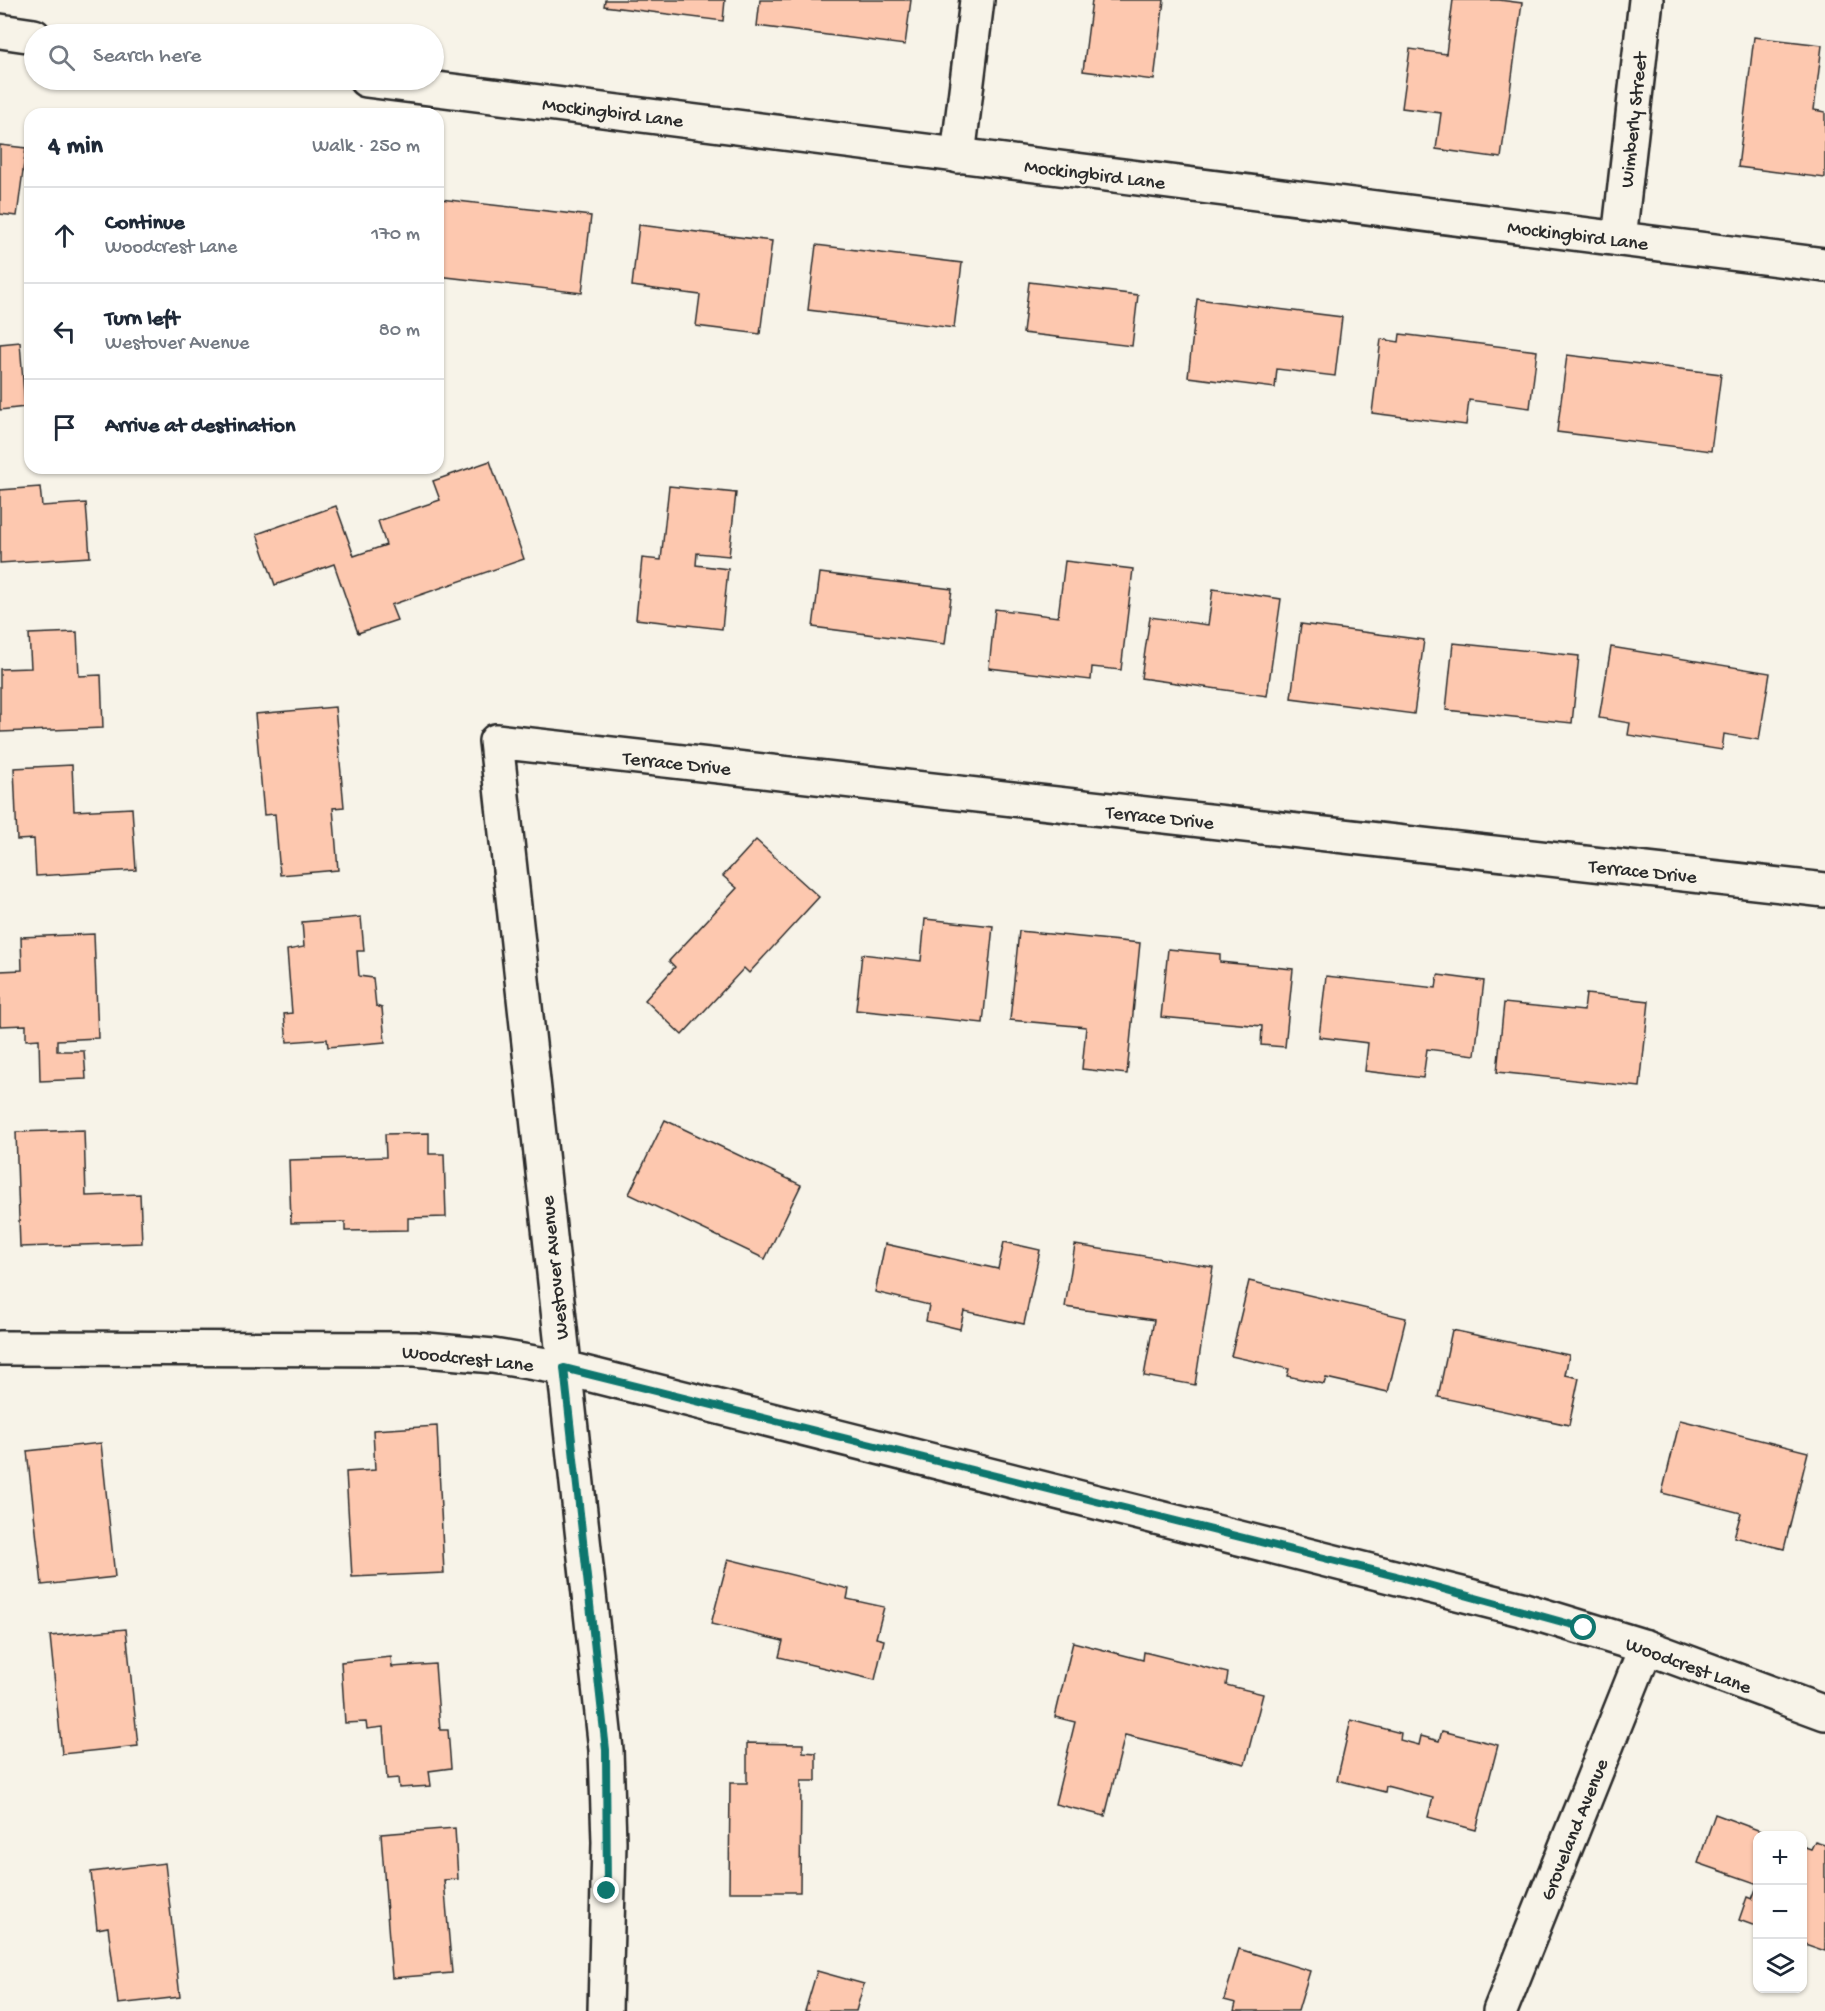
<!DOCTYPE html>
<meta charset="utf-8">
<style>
:root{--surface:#fff;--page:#f2f2f3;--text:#1f2937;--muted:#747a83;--line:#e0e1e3}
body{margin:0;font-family:"Gochi Hand",sans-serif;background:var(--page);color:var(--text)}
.controls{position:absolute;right:18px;bottom:18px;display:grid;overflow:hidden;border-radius:12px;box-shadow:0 2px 4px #0004}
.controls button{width:54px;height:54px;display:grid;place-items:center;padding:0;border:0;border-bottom:2px solid var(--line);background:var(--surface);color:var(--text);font:30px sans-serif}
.stop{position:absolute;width:18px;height:18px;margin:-14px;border:4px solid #0f766e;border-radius:50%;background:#fff}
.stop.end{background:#0f766e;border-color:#fff;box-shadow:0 2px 6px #0008}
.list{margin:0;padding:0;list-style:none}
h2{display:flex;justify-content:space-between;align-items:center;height:78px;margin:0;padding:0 24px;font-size:26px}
h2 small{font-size:20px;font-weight:400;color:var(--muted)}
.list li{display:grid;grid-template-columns:39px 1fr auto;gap:18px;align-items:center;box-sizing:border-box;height:96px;padding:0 24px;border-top:2px solid var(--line)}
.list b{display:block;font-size:22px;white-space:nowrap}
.list p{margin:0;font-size:20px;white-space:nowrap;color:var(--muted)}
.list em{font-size:20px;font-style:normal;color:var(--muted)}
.icon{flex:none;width:33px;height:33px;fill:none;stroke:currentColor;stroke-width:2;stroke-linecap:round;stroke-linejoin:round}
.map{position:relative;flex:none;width:1825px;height:2011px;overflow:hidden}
.search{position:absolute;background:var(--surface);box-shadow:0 2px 4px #0004;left:24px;top:24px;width:420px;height:66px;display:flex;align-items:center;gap:15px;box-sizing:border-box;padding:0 21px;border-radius:33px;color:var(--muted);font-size:22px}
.panel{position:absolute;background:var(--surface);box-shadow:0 2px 4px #0004;left:24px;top:108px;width:420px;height:366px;border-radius:18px}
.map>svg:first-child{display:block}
.building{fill:#fdc8af;stroke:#2b2b2b;stroke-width:1.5}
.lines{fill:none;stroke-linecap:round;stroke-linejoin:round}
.minor-casing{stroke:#2b2b2b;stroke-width:38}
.minor{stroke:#f7f3e8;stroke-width:33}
.route{stroke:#0f766e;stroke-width:8}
.labels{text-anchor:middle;stroke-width:4.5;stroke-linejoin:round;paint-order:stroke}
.street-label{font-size:20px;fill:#2b2b2b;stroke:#f7f3e8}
</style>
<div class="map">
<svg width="1825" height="2011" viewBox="0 0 1825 2011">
<rect width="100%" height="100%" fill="#f7f3e8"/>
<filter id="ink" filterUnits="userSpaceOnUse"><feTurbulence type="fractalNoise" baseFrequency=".0167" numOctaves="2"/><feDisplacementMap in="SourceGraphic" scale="12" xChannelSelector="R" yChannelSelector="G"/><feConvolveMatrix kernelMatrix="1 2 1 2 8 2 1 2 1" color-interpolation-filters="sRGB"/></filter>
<g filter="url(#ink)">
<g class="building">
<polygon points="605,0 725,0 723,21 604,6"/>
<polygon points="760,0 911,0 905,45 757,26"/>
<polygon points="1092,0 1164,0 1154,80 1083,71"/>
<polygon points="1453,0 1499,0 1522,3 1501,158 1436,149 1441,113 1402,108 1410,49 1446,54"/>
<polygon points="1754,37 1822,45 1814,110 1825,112 1825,178 1738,167"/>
<polygon points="0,145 26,148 17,216 0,214"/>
<polygon points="440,199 591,216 582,293 438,276"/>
<polygon points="639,225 772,241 760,334 696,326 700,295 632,286"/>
<polygon points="816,245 962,263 954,328 808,310"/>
<polygon points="1029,282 1138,295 1132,346 1023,333"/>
<polygon points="1197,299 1342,317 1335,376 1277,369 1275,388 1188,377"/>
<polygon points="1400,334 1537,351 1530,408 1469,400 1466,425 1372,413 1381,339 1399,342"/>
<polygon points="20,342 25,407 0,410 0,344"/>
<polygon points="1567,355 1721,374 1711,451 1557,432"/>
<polygon points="490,461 524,559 391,605 397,620 358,633 334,564 275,585 257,534 336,506 354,556 386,545 378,521 440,500 433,481"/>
<polygon points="669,486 736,493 729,556 697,553 696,565 728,569 722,629 636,619 642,558 661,560"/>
<polygon points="40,487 42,506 86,503 90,557 0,563 0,490"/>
<polygon points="1065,561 1133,569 1121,670 1092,667 1091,680 989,668 995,609 1058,617"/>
<polygon points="820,573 952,589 945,644 813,627"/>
<polygon points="1213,589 1281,599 1267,696 1141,678 1150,617 1208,625"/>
<polygon points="1301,624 1424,640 1414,714 1291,698"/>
<polygon points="77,632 79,676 101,675 103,728 0,732 0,669 31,668 29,634"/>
<polygon points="1453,643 1579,656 1572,723 1446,710"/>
<polygon points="1611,647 1770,673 1759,740 1724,734 1722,750 1628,735 1630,723 1599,718"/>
<polygon points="335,707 344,807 333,808 338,870 280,875 275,814 264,815 255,714"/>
<polygon points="72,765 74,811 132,808 136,870 36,876 34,839 17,840 14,768"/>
<polygon points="756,840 819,897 749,973 744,968 682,1035 645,1000 675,967 669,961 737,888 723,876"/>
<polygon points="361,917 364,951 357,951 359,976 373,978 376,1006 382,1008 385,1042 328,1047 327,1039 287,1042 284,1014 292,1013 287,950 304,947 302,922"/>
<polygon points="925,919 993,926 983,1023 856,1010 862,954 921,961"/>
<polygon points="1019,931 1140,943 1127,1074 1082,1069 1086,1027 1010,1020"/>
<polygon points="94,934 98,1038 57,1040 57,1051 84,1051 86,1079 40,1081 39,1039 26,1040 26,1025 0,1026 0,971 22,970 21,937"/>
<polygon points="1168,949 1220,954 1220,962 1293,969 1285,1047 1261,1045 1262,1026 1161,1017"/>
<polygon points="1438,975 1484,981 1475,1055 1427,1049 1423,1078 1365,1071 1368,1043 1319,1037 1326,976 1436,988"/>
<polygon points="1586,994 1649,1001 1640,1087 1497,1072 1504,1003 1584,1011"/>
<polygon points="665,1120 801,1185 765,1259 629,1194"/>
<polygon points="84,1130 86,1196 140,1194 142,1243 20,1247 16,1132"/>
<polygon points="429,1133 429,1154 444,1154 446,1217 408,1218 408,1230 345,1231 345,1222 291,1223 289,1160 386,1157 385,1134"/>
<polygon points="1004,1242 1040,1250 1024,1324 964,1311 960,1329 926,1321 929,1305 875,1292 885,1244 998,1269"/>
<polygon points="1075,1245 1213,1267 1195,1385 1144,1376 1154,1320 1065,1307"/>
<polygon points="1249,1281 1406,1318 1388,1392 1326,1378 1324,1384 1287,1376 1289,1369 1231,1356"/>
<polygon points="1452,1330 1569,1355 1565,1375 1579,1378 1569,1425 1438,1397"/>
<polygon points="1680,1420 1808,1452 1784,1549 1734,1537 1741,1513 1662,1493"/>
<polygon points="437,1426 444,1573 352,1577 346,1472 375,1470 373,1430"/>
<polygon points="101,1443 115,1577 42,1585 27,1451"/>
<polygon points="728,1559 849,1589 847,1599 884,1607 876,1638 884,1640 875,1680 779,1657 783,1641 711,1624"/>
<polygon points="126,1629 138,1746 62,1754 50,1636"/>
<polygon points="1073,1642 1143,1660 1144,1652 1228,1673 1226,1685 1263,1694 1245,1764 1125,1735 1105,1816 1055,1804 1075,1722 1055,1717"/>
<polygon points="391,1657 392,1667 435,1664 440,1730 448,1730 451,1768 429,1771 431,1786 399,1788 398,1778 387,1779 383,1727 367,1729 366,1722 345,1723 341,1662"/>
<polygon points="1351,1720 1401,1733 1400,1740 1419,1745 1421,1736 1439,1741 1442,1731 1498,1745 1476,1830 1428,1817 1433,1798 1386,1786 1385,1792 1337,1780"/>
<polygon points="747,1743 803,1744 803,1752 816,1753 816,1781 801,1781 800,1892 729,1892 730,1783 747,1783"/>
<polygon points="1715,1814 1774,1836 1758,1836 1758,1884 1698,1863"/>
<polygon points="455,1828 458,1879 444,1880 452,1973 392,1978 381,1834"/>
<polygon points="1815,1841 1825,1844 1825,1951 1802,1943 1802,1846 1811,1849"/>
<polygon points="165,1863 180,1997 118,2004 108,1927 97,1929 91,1872"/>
<polygon points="1758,1884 1758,1927 1739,1920 1747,1897 1752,1899"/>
<polygon points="1239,1949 1310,1971 1298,2011 1234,2011 1236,2003 1224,2000"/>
<polygon points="817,1971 864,1984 856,2011 805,2011"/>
</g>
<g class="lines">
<g class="minor-casing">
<g id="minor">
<polyline points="0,31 34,36"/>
<polyline points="366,80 1825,265"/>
<polyline points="958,156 977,0"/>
<polyline points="1619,239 1646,0"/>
<polyline points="0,1348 415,1349 493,1356 564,1368 1521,1609 1646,1647 1825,1713"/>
<polyline points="605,2011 609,1842 606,1750 496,741 1825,890"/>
<polyline points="1500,2011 1646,1647"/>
</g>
</g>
<use href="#minor" class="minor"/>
</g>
</g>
<g class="lines" filter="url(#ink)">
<polyline class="route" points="607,1891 606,1750 564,1368 1396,1576 1584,1628"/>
</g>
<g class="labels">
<g class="street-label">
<text transform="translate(613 111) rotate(7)" y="7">Mockingbird Lane</text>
<text transform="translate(1632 120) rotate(-84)" y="7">Wimberly Street</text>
<text transform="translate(1095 173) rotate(7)" y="7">Mockingbird Lane</text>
<text transform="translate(1578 234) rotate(7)" y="7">Mockingbird Lane</text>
<text transform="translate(677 762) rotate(6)" y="7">Terrace Drive</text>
<text transform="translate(1160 816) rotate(6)" y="7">Terrace Drive</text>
<text transform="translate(1643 870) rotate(6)" y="7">Terrace Drive</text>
<text transform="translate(553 1268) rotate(-96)" y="7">Westover Avenue</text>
<text transform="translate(468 1357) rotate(6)" y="7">Woodcrest Lane</text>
<text transform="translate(1689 1664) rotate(20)" y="7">Woodcrest Lane</text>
<text transform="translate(1573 1829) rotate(-68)" y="7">Groveland Avenue</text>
</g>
</g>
</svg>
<div class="controls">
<button>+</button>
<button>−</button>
<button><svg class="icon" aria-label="layers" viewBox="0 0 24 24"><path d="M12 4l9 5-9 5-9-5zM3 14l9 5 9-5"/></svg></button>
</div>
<div class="stop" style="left:1584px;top:1628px"></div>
<div class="stop end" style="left:607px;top:1891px"></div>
<div class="search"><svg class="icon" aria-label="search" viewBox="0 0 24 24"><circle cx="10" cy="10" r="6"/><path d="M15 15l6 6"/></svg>Search here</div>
<section class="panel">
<h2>4 min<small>Walk · 250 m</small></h2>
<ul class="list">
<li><svg class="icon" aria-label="ahead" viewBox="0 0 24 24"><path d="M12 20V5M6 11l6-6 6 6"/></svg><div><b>Continue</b><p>Woodcrest Lane</p></div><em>170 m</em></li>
<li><svg class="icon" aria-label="left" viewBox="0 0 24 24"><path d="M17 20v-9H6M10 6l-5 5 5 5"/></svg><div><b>Turn left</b><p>Westover Avenue</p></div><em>80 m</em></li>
<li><svg class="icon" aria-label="arrive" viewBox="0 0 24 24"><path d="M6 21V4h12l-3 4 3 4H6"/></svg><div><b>Arrive at destination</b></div></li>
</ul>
</section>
</div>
